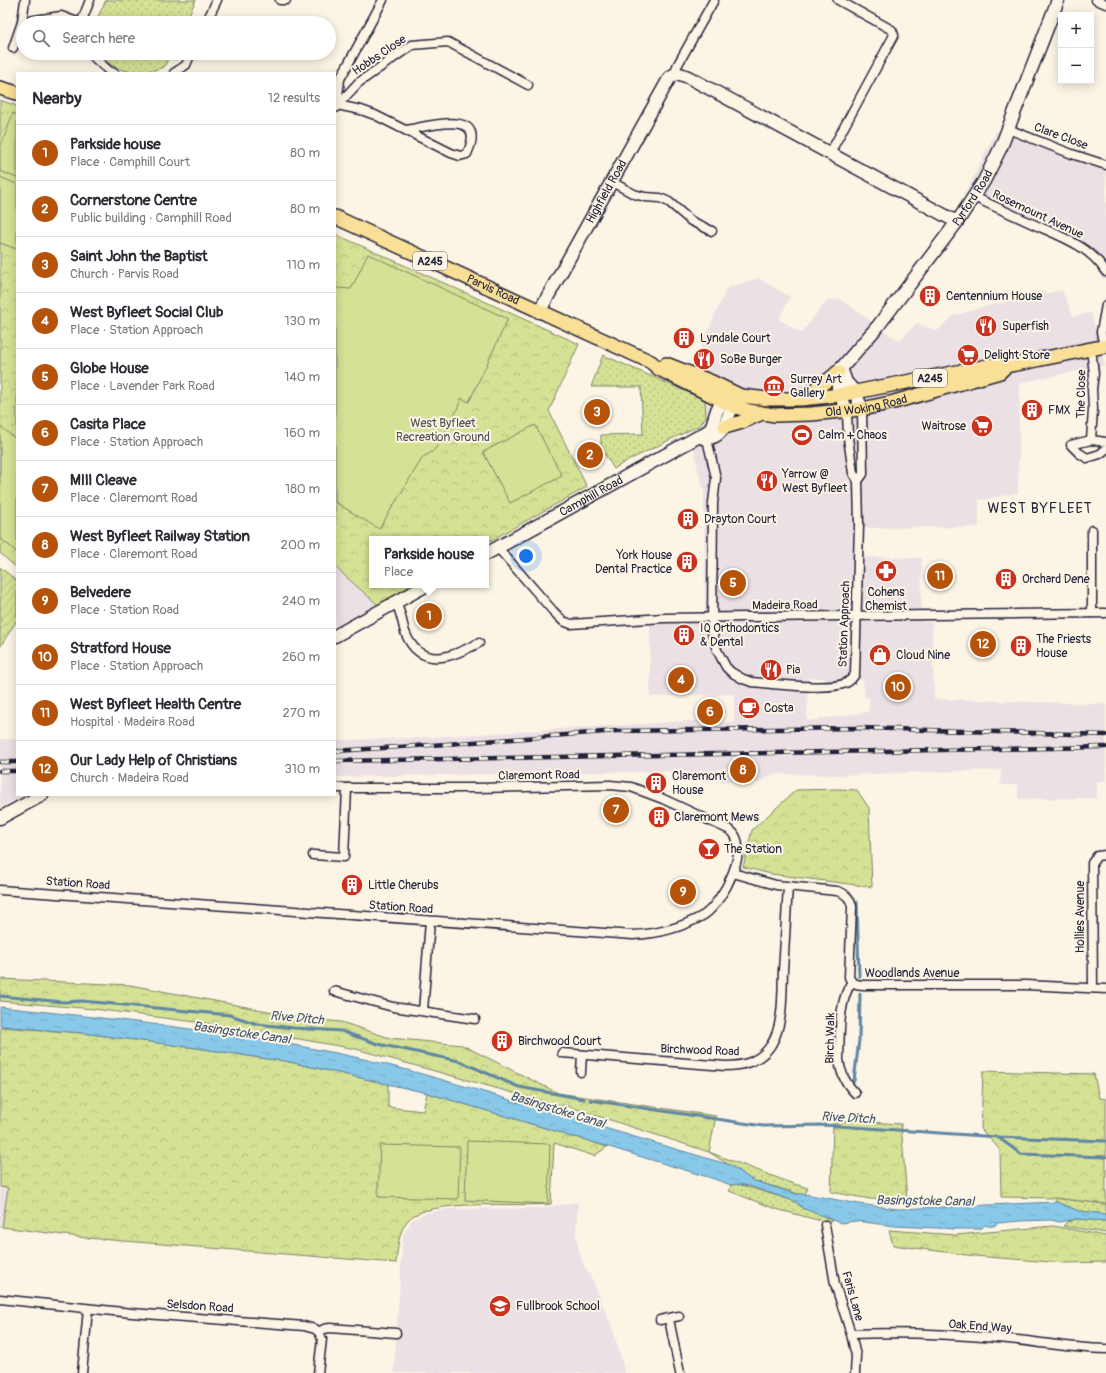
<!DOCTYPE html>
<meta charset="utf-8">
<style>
:root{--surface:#fff;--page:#f7f7f7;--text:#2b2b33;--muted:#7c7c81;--line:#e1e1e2;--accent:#b45309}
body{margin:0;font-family:Pangolin,sans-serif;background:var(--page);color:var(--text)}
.controls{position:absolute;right:12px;top:12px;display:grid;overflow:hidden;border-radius:0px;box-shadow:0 2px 10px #0003}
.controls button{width:36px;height:36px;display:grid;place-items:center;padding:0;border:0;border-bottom:1px solid var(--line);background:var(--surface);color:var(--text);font:20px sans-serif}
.you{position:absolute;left:526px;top:556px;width:14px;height:14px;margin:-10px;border:3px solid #fff;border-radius:50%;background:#1a73e8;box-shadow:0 0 0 6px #1a73e833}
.badge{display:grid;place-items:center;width:26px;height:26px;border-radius:50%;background:var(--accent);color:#fff;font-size:13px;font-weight:700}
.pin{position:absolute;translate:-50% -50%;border:2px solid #fff;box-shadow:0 1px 4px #0006}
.popup{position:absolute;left:369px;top:536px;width:120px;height:52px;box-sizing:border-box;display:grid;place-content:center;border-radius:0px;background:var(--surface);filter:drop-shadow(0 1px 3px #0005);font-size:13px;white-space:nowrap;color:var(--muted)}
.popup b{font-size:15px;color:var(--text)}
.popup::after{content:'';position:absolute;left:50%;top:100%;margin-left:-8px;border:8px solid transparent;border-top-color:var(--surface)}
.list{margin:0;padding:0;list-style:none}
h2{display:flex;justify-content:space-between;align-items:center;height:52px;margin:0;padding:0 16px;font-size:17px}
h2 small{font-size:13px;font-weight:400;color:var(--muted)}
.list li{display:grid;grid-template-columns:26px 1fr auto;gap:12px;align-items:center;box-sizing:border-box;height:56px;padding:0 16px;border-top:1px solid var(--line)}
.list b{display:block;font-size:15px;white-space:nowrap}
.list p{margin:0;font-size:13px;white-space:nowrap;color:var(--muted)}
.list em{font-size:13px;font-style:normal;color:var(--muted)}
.icon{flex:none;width:22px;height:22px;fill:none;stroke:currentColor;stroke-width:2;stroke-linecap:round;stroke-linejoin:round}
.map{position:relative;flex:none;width:1106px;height:1373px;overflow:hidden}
.search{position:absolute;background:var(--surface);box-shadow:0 2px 10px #0003;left:16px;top:16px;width:320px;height:44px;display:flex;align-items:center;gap:10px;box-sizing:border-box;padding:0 14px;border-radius:22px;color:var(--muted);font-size:15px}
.panel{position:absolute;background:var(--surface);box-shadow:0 2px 10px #0003;left:16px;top:72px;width:320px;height:724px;border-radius:0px}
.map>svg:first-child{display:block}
.built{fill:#ebe1e4;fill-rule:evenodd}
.grass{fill:url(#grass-dots);stroke:#7c8268}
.forest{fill:url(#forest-crowns);stroke:#7c8268}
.garden{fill:url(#garden-furrows);stroke:#7c8268}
.pitch{fill:#d5e194;stroke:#7c8268}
.water{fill:url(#water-ripples);stroke:#5f86a3}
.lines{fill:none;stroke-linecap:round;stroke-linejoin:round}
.stream{stroke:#5f86a3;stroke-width:3}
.street-casing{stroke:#22223b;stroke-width:11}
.secondary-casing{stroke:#22223b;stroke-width:15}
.primary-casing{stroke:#22223b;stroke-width:16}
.street{stroke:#fcf5e5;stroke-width:8}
.secondary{stroke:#fcf5e5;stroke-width:12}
.primary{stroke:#fadf96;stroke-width:13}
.rail-casing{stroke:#22223b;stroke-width:4.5}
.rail{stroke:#fcf5e5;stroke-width:3;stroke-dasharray:9;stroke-linecap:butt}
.labels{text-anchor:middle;stroke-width:4;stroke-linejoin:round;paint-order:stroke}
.shield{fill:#fcf5e5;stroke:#63616e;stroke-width:1}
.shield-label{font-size:11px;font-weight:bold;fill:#22223b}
.street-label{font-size:12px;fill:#22223b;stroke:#fcf5e5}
.poi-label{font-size:12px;fill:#22223b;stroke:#fcf5e5;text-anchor:start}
.park-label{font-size:12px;fill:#4f5251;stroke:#fcf5e5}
.water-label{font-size:13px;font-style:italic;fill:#41546f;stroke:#fcf5e5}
.quarter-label{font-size:14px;letter-spacing:1px;fill:#22223b;stroke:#fcf5e5}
</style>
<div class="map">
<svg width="1106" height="1373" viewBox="0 0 1106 1373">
<defs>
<pattern id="grass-dots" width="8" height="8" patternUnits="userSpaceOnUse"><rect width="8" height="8" fill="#d5e194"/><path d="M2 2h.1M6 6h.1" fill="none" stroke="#b7c180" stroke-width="1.8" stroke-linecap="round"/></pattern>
<pattern id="forest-crowns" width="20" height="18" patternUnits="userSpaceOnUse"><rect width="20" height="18" fill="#d5e194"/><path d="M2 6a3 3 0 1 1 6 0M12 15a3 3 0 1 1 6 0" fill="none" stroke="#b7c180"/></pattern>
<pattern id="garden-furrows" width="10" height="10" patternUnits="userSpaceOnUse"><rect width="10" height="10" fill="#d5e194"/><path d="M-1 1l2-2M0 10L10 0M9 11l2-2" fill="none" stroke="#b7c180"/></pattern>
<pattern id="water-ripples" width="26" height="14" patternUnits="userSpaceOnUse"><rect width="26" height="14" fill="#88c8e9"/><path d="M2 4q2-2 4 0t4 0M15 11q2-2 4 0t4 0" fill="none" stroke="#75acc9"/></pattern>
</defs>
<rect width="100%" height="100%" fill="#fcf5e5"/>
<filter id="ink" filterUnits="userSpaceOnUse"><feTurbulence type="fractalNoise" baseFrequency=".025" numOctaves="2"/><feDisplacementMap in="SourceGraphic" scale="8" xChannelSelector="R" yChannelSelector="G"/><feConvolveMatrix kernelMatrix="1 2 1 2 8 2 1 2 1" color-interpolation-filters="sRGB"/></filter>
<g filter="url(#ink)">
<g class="built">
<polygon points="996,131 1106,172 1106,278 1102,278 1096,262 1072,244 1001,210 964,196"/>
<path d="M758,278L790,297L779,319L801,333L827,300L840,299L899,341L917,323L937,331L953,316L987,306L1062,290L1073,316L1091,313L1105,365L1020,383L1018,493L979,500V527L865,528L863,557L922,558L921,622H932L934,699L1106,704V781H1097V798L1018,799V785H1000L1001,770L838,775L774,774L758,783L684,780L680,771L335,777V740L416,738L688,721L734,722V694L650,697V620L705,618L704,491L698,471L691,430L700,425L706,417L705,400L693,365L727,288ZM808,678H824L825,681L863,680L865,697L870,698L868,712L826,718H820L819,720H811V721H807Z"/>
<polygon points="335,567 378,605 335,627"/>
<polygon points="0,739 17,739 17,795 25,795 0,808"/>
<polygon points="0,1187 8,1188 2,1227 0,1227"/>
<polygon points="578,1202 576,1235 579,1250 583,1264 594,1283 613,1330 625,1373 394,1373 403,1234 412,1220 423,1214 446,1209 541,1208"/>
</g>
<g class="grass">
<polygon points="106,0 196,0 185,23 95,23"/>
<path d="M98,53H171L164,67C157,69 149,72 142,72C124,73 109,67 98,53Z"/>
<polygon points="603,355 705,400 706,417 700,425 623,463 614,469 601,448 601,435 643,434 641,387 591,387"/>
<polygon points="709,1152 791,1183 808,1188 805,1194 802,1195 752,1180"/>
<polygon points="738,1184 794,1201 800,1205 802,1208 818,1213 833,1221 829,1223 776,1209 729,1191 731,1185"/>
<polygon points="1055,1198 1106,1204 1106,1214 1079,1211 1056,1202"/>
<polygon points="1076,1219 1106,1221 1106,1233 1063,1226 1067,1222"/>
</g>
<g class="forest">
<polygon points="0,100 17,106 17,568 0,553"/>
<polygon points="335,234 579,344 549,411 587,487 486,543 486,539 372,539 372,585 412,585 378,605 335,567"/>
<polygon points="839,789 857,790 869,808 872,887 771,874 743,867 752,830 796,790"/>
<polygon points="0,979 130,985 310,1019 341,1022 390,1038 462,1045 558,1093 716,1116 709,1152 567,1106 549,1103 356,1049 218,1025 94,1009 0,1001"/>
<path d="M1,1027L82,1033L204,1049L267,1059L285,1061L388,1084V1107L423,1111L427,1093L562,1133L570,1137H576L607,1147L594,1156L554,1143L551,1204C520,1207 427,1198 408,1220C398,1232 398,1248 396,1263L87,1238L2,1227L8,1188L0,1187V1028Z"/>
<polygon points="983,1071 1094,1074 1099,1098 1106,1099 1106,1204 1054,1198 1001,1197 1000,1150 981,1129"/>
<polygon points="849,1121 901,1124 907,1200 870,1199 831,1192 833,1123"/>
<polygon points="1053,1226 1106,1236 1106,1262 1064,1263 974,1256 893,1245 889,1230 956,1235"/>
</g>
<polygon class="garden" points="0,567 17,581 17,620 0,647"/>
<g class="pitch">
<polygon points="13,113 17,115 17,178 0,171 0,149"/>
<polygon points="0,177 17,184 17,249 0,243"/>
<path d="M368,254L508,319L469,402L461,398C459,409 439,446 432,452C429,454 426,455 423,457L379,529L335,502V288L351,289Z"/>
<polygon points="535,425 562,476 510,503 483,452"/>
<polygon points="0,426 17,440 17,552 0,538"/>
<polygon points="467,1141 550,1144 548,1204 465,1200"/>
<polygon points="380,1145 460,1147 458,1199 378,1197"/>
</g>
<path class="water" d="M0,1007C115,1019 227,1031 341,1054C417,1070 492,1095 567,1117H577L584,1122L730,1165L752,1180L796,1194H805L859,1204L898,1209L1056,1202L1079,1211L1106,1214V1221L1076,1219L1060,1222L1051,1220L1019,1221L998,1223C994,1227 990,1227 985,1225L982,1228L978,1229H957L894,1226L856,1221L841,1223L802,1208L800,1205L794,1201L749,1186L738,1184L731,1185L711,1178L576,1137H570L562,1133L427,1093L285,1061L267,1059L204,1049L82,1033L0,1026Z"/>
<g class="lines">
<g class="stream">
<polyline points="857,902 859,977"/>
<polyline points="0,996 63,1002 82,1001 230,1015 257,1024 294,1028 341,1031 378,1044 459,1061 519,1087 584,1099"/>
<polyline points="854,1081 859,1040 860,994"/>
<polyline points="590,1100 763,1126 824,1125 998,1137 1106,1141"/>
<polyline points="999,1138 1021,1154 1106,1157"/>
</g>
<g class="street-casing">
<g id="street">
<polyline points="280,0 286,0"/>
<polyline points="1096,0 1106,4"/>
<polyline points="22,22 25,0"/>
<polyline points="81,23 90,0"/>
<polyline points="206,23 217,0"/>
<polyline points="13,48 22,22 61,16 80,23"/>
<polyline points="89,53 109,71 114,73"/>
<polyline points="174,73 186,65 191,53"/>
<polyline points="675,74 677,66 714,0"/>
<path d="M337,105L361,110L375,115L451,153L460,156L467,154C489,108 429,126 406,130"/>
<polyline points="337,105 340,79 383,0"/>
<polyline points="335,108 358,83 412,45 448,42 528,85"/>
<polyline points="1008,129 1072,154 1106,165"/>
<polyline points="830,153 894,35 892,30 838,0"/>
<polyline points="612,182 634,194 645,197 660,198 669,202 691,221 712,231"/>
<path d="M974,197C994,206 1013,215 1033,224C1060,236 1090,246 1106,272"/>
<polyline points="1104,346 1101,332 1106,305"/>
<polyline points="1091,349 1094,374 1092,389 1093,409 1091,440"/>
<path d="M707,439L716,478L713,503L712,632L717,650L726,667L731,672L743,679L752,682C773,684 829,691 846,683C850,681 853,678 855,674L859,524L858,481L853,473L848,438L847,411"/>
<polyline points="1106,442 1091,440 1071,445 1079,453 1087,458 1100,454 1106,449"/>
<polyline points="858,481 863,474 862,409"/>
<polyline points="498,548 553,611 563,621 571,624 664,618 1106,613"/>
<path d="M396,603C401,612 402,622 405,632C408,640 412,647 419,652C438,665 460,652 479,643"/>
<polyline points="1092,613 1092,530"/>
<polyline points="313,855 344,857 347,788"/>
<path d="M733,873L776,885L837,891C845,893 851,899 852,907L849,977C851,984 858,985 864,985H1026L1106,989"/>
<path d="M0,890L633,935C657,934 683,927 704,915C722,903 753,846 730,830L663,799L631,787L610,785L476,788H335"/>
<path d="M852,982C838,1001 840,1036 839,1059C840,1072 846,1084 855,1093"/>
<polyline points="1093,988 1092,863 1097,856 1106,855"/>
<polyline points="334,991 393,1007 475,1019"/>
<polyline points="423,1011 430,921"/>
<path d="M562,1053L725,1066C743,1066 760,1062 771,1045C784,1024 782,994 783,970C785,943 786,915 788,887"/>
<polyline points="581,1072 582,1055"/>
<polyline points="825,1225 835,1284 851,1334 856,1356 855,1373"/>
<polyline points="0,1299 132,1313 304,1326 315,1329 319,1332 324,1329 330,1328 396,1333"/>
<polyline points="669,1319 680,1373"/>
<polyline points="660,1320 679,1316"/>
<path d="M851,1334C899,1332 949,1334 997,1338C1034,1341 1069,1348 1106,1349"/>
<polyline points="82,1373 88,1309"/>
<polyline points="318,1373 322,1339 319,1332"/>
</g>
</g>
<g class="secondary-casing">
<g id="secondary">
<path id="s1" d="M539,312L670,77C677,72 681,74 688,77L957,222"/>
<polyline points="841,368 846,382 855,392 862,409"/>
<path id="s2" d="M847,411L838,389V372L878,326L957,222L984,181L1001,147L1058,0"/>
<path d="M703,438C725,440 725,419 733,406C734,403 737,401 739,398"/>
<path id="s3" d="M486,554L705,433L711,429L717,410L728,394"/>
<polyline points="335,636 427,585"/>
<polyline points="0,818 42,795"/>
</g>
</g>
<g class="primary-casing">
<g id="primary">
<polyline points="0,88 17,93"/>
<path id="s4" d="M335,217L651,362L659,369L733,406L749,411L775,415L811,414L862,409L894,402L1000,372L1006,366"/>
<polyline points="666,364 712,382 741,396 769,399 801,399 840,395 998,364 1006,366 1106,346"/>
<polyline points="802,398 831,378 838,372"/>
<polyline points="725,427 742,422 762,413"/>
</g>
</g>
<use href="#street" class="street"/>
<use href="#secondary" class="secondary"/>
<use href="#primary" class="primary"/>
<g class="rail-casing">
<g id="rail">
<polyline points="335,751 447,744 617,731 860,728 1106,735"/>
<polyline points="335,761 1106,747"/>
<polyline points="0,762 17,762"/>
<polyline points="0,771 17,771"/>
</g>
</g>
<use href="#rail" class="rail"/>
</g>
</g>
<defs>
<g id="building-disc" transform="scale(1.15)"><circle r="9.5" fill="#c8321e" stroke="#fcf5e5"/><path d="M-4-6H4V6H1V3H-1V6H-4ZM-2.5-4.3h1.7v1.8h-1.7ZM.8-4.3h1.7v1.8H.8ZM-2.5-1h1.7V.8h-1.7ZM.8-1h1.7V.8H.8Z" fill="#fff"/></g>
<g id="restaurant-disc" transform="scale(1.15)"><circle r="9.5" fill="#c8321e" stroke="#fcf5e5"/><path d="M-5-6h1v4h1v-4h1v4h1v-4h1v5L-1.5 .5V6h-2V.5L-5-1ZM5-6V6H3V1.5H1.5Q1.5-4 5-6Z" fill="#fff"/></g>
<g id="supermarket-disc" transform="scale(1.15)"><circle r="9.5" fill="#c8321e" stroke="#fcf5e5"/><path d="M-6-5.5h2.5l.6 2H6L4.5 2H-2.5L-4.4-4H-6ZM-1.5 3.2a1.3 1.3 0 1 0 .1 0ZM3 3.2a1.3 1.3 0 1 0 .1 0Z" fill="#fff"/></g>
<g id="museum-disc" transform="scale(1.15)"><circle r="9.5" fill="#c8321e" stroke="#fcf5e5"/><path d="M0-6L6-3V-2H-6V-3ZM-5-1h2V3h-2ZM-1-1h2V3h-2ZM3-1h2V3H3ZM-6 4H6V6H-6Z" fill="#fff"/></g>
<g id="stadium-disc" transform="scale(1.15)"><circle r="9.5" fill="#c8321e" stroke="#fcf5e5"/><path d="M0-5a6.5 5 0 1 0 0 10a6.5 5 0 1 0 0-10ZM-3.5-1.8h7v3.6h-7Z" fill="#fff"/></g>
<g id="pharmacy-disc" transform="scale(1.15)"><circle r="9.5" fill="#c8321e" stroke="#fcf5e5"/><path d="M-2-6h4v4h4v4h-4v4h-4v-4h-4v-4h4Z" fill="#fff"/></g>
<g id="shop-disc" transform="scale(1.15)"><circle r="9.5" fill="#c8321e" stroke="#fcf5e5"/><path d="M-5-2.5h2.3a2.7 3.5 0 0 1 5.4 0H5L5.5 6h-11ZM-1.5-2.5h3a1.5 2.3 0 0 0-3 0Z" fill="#fff"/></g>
<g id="cafe-disc" transform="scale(1.15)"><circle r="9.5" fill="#c8321e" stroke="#fcf5e5"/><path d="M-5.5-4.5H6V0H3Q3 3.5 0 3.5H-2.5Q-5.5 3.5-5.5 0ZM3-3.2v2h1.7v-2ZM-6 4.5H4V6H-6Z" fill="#fff"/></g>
<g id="bar-disc" transform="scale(1.15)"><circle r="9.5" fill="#c8321e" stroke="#fcf5e5"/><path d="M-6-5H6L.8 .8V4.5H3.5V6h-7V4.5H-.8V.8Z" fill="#fff"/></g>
<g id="school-disc" transform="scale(1.15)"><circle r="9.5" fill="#c8321e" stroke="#fcf5e5"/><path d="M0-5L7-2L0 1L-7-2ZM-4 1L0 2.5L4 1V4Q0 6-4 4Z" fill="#fff"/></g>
</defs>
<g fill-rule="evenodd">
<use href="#building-disc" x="930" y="296"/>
<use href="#restaurant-disc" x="986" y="326"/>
<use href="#building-disc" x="684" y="338"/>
<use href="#supermarket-disc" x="968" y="355"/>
<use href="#restaurant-disc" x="704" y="359"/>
<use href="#museum-disc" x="774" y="386"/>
<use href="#building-disc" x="1032" y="410"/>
<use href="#supermarket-disc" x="982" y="426"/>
<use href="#stadium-disc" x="802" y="435"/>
<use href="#restaurant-disc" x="767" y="481"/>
<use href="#building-disc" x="688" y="519"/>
<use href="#building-disc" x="687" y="562"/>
<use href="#pharmacy-disc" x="886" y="571"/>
<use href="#building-disc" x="1006" y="579"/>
<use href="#building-disc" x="684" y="635"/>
<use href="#building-disc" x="1021" y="646"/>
<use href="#shop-disc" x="880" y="655"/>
<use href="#restaurant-disc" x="771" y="670"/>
<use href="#cafe-disc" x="749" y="708"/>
<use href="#building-disc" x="656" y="783"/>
<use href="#building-disc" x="659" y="817"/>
<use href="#bar-disc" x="709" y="849"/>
<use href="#building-disc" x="352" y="885"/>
<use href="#building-disc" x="502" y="1041"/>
<use href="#school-disc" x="500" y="1306"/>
</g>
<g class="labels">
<g class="shield">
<rect x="413" y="252" width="34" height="18" rx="3"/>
<rect x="913" y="369" width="34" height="18" rx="3"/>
</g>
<g class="shield-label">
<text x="430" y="265">A245</text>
<text x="930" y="382">A245</text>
</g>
<g class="street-label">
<text transform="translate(379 55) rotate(-34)" y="4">Hobbs Close</text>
<text transform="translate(1061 136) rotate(20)" y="4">Clare Close</text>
<text dy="4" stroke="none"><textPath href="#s1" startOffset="138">Highfield Road</textPath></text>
<text dy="4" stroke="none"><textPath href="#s2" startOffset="261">Pyrford Road</textPath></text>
<text transform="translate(1038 214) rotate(25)" y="4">Rosemount Avenue</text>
<text dy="4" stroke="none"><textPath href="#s4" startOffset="174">Parvis Road</textPath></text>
<text transform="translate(1081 394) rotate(-89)" y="4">The Close</text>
<text dy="4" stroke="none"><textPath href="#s4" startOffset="576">Old Woking Road</textPath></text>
<text dy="4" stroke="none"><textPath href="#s3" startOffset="120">Camphill Road</textPath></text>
<text transform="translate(785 605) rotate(-1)" y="4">Madeira Road</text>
<text transform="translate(844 624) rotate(-88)" y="4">Station Approach</text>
<text transform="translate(539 775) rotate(-1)" y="4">Claremont Road</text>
<text transform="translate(78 883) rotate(4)" y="4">Station Road</text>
<text transform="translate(401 907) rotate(4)" y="4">Station Road</text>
<text transform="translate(1080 917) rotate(-90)" y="4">Hollies Avenue</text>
<text x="912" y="977">Woodlands Avenue</text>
<text transform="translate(830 1038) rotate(-89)" y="4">Birch Walk</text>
<text transform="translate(700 1050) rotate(2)" y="4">Birchwood Road</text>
<text transform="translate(853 1296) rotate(74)" y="4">Faris Lane</text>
<text transform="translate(200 1306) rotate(4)" y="4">Selsdon Road</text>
<text transform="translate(980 1326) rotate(4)" y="4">Oak End Way</text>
</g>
<g class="poi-label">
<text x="946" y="300">Centennium House</text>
<text x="1002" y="330">Superfish</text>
<text x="700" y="342">Lyndale Court</text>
<text x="984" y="359">Delight Store</text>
<text x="720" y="363">SoBe Burger</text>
<text x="790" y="383">Surrey Art<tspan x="790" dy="14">Gallery</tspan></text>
<text x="1048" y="414">FMX</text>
<text x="966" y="430" text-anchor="end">Waitrose</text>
<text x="818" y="439">Calm + Chaos</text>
<text x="782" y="478">Yarrow @<tspan x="782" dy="14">West Byfleet</tspan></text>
<text x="704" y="523">Drayton Court</text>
<text x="672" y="559" text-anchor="end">York House<tspan x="672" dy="14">Dental Practice</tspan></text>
<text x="1022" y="583">Orchard Dene</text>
<text x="886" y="596" text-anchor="middle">Cohens<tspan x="886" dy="14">Chemist</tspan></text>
<text x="700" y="632">IQ Orthodontics<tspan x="700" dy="14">&amp; Dental</tspan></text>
<text x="1036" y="643">The Priests<tspan x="1036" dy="14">House</tspan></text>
<text x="896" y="659">Cloud Nine</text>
<text x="786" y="674">Pia</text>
<text x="764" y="712">Costa</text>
<text x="672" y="780">Claremont<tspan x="672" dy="14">House</tspan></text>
<text x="674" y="821">Claremont Mews</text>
<text x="724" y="853">The Station</text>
<text x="368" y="889">Little Cherubs</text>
<text x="518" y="1045">Birchwood Court</text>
<text x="516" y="1310">Fullbrook School</text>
</g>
<g class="park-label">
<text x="443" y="427">West Byfleet<tspan x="443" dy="14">Recreation Ground</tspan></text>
</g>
<g class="water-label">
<text transform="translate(297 1017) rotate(5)" y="5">Rive Ditch</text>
<text transform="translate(242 1032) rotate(8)" y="5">Basingstoke Canal</text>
<text transform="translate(558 1109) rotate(17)" y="5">Basingstoke Canal</text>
<text transform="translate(848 1117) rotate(3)" y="5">Rive Ditch</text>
<text transform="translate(925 1200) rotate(1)" y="5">Basingstoke Canal</text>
</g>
<g class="quarter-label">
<text x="1040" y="513">WEST BYFLEET</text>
</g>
</g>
</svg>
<div class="controls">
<button>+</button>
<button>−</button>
</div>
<div class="you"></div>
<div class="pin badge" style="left:429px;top:616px">1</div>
<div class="popup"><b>Parkside house</b>Place</div>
<div class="pin badge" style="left:590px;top:455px">2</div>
<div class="pin badge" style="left:597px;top:412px">3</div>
<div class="pin badge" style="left:681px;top:680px">4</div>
<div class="pin badge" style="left:733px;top:583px">5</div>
<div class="pin badge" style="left:710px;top:712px">6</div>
<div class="pin badge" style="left:616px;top:810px">7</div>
<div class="pin badge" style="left:743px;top:770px">8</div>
<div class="pin badge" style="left:683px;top:892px">9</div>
<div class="pin badge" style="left:898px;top:687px">10</div>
<div class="pin badge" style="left:940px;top:576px">11</div>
<div class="pin badge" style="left:983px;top:644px">12</div>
<div class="search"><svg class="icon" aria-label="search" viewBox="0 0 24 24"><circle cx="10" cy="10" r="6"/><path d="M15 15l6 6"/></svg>Search here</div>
<section class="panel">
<h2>Nearby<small>12 results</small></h2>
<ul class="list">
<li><span class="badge">1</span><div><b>Parkside house</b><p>Place · Camphill Court</p></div><em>80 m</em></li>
<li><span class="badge">2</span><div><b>Cornerstone Centre</b><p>Public building · Camphill Road</p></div><em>80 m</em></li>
<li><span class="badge">3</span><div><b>Saint John the Baptist</b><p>Church · Parvis Road</p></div><em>110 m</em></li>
<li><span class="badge">4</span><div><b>West Byfleet Social Club</b><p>Place · Station Approach</p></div><em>130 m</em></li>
<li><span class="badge">5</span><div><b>Globe House</b><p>Place · Lavender Park Road</p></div><em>140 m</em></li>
<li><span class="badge">6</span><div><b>Casita Place</b><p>Place · Station Approach</p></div><em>160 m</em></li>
<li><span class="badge">7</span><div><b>MIll Cleave</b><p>Place · Claremont Road</p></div><em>180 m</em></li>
<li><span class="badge">8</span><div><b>West Byfleet Railway Station</b><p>Place · Claremont Road</p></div><em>200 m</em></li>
<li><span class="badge">9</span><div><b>Belvedere</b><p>Place · Station Road</p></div><em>240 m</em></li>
<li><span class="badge">10</span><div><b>Stratford House</b><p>Place · Station Approach</p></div><em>260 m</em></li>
<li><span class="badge">11</span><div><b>West Byfleet Health Centre</b><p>Hospital · Madeira Road</p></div><em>270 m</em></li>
<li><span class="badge">12</span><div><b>Our Lady Help of Christians</b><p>Church · Madeira Road</p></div><em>310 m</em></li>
</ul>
</section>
</div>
